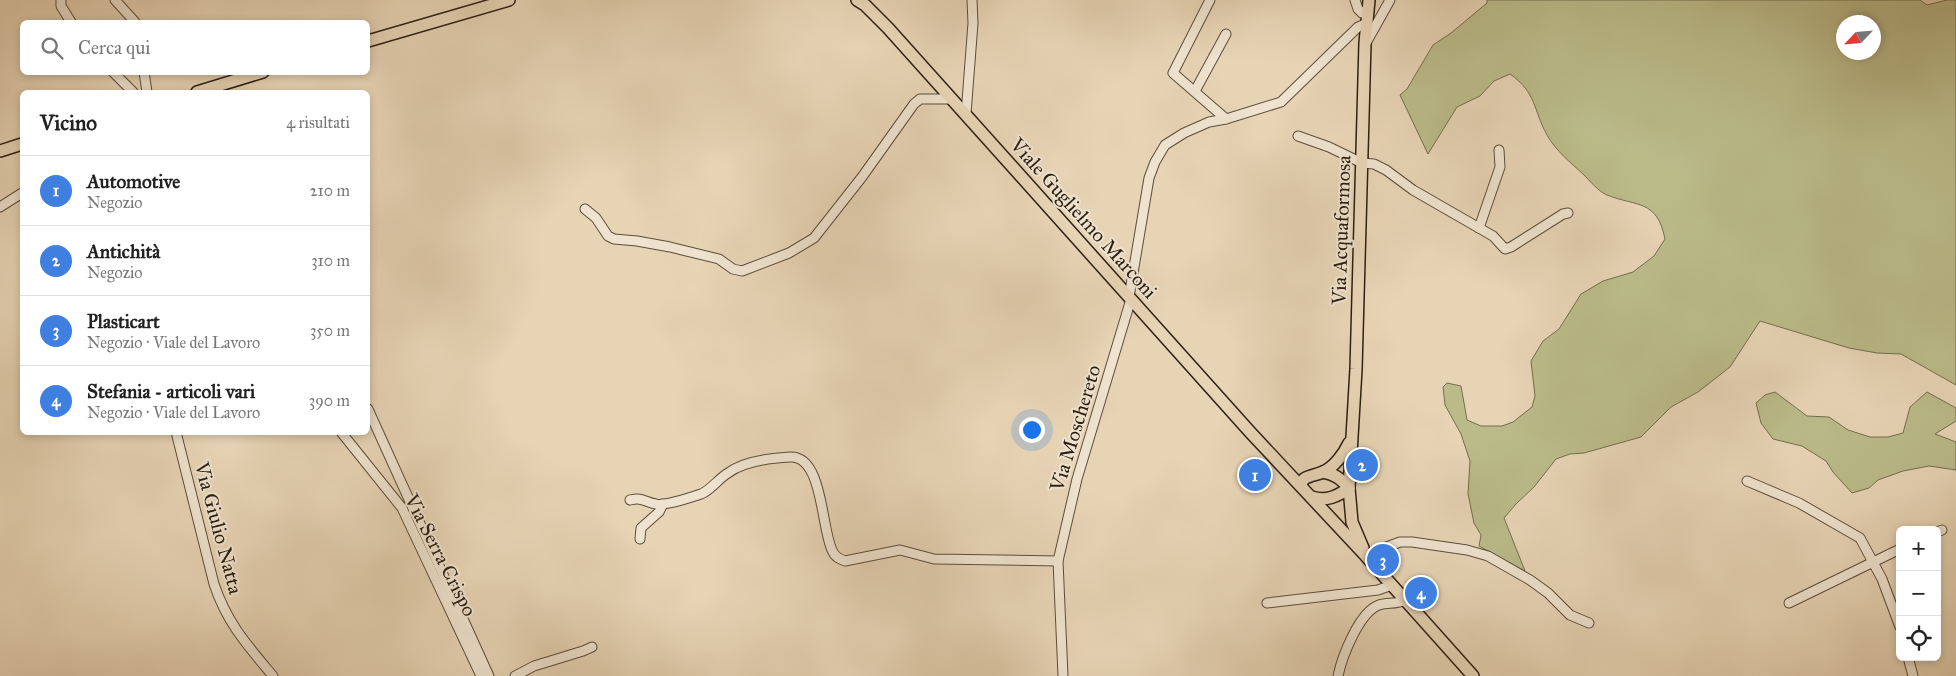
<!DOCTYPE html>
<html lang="it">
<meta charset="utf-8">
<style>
:root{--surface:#fff;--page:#f6f6f6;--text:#222;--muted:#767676;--line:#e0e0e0;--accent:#2563eb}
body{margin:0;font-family:"IM FELL Great Primer",serif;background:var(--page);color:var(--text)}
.controls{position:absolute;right:15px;bottom:15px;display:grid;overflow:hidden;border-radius:8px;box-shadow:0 2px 8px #0003}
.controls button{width:45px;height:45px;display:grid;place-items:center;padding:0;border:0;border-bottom:1px solid var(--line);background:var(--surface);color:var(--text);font:25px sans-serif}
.compass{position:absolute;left:1836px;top:15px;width:45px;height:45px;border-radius:50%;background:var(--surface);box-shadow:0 2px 8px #0003;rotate:244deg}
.you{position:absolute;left:1031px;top:429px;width:18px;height:18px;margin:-12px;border:4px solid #fff;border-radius:50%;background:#1a73e8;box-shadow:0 0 0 8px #1a73e833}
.badge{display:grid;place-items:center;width:32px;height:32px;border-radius:50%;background:var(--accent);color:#fff;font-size:16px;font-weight:700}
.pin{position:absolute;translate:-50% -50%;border:2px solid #fff;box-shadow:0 1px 5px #0006}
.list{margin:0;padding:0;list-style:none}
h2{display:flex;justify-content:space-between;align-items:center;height:65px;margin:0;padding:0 20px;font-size:21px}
h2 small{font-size:16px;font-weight:400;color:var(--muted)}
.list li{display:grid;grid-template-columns:32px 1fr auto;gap:15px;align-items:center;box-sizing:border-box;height:70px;padding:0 20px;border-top:1px solid var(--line)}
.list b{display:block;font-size:19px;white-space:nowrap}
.list p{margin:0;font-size:16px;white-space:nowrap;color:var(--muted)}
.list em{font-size:16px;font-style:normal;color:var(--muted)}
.icon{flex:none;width:28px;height:28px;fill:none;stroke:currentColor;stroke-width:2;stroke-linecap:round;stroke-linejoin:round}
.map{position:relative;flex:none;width:1956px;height:676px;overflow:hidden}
.search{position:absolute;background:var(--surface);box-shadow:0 2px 8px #0003;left:20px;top:20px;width:350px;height:55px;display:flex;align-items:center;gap:12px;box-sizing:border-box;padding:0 18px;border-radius:8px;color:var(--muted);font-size:19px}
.panel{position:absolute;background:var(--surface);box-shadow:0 2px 8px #0003;left:20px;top:90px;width:350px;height:345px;border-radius:8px}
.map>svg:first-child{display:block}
.green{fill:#bbbb8a;stroke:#746e4f;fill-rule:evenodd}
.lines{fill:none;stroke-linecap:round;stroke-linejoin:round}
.minor-casing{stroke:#5b4d3c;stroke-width:11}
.major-casing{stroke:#2c2014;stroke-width:14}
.minor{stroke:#efe3cf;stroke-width:9}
.major{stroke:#e7d4b5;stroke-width:11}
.labels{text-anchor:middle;stroke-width:4;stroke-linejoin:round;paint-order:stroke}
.street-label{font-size:20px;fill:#2c2014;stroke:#efe3cf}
</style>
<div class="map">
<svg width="1956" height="676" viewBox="0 0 1956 676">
<rect width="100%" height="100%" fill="#e7d4b5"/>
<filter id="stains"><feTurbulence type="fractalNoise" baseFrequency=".004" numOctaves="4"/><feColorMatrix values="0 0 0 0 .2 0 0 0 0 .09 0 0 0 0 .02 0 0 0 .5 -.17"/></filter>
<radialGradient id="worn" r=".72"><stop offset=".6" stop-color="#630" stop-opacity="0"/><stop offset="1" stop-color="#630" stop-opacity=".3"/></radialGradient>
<g class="green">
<path d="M1487,0H1920L1927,5L1947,0H1956V385L1901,354L1877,353L1849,348L1760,321L1730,367L1698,392L1671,407L1641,437L1584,453L1570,454L1556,459L1534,487L1516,504L1504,518L1525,571L1479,546L1481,535L1474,523L1468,494L1470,461L1461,434L1445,405L1443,387L1447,383L1461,386L1467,420L1481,426H1502L1513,422L1532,407L1535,396L1531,361L1543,341L1559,329L1581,294L1603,281L1633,272L1654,256L1665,239C1657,199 1637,207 1607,195C1598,191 1590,181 1583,174C1570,162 1556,151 1547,135C1533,110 1537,93 1510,74L1494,81L1480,96L1457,107L1428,154L1400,95L1407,89L1433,45L1451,33L1487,3ZM1844,22H1874V52H1844Z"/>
<polygon points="1775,392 1807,416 1829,417 1848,430 1870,437 1888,437 1903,433 1910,407 1927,392 1956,408 1956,421 1935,434 1956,442 1956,470 1929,466 1903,471 1878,480 1869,488 1852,493 1833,472 1826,461 1802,446 1773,439 1761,423 1756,403 1765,395"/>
</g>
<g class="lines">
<g class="minor-casing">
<g id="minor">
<polyline points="61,0 61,6 71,22"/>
<polyline points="115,0 135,22"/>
<polyline points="1210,0 1173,73 1226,119"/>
<polyline points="1355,0 1358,9 1362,13 1368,13"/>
<polyline points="1366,43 1390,0"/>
<polyline points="113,72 133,92"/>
<polyline points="144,72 147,92"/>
<polyline points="1195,91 1226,34"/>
<polyline points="966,114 973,23 972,0"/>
<polyline points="1298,136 1329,147 1362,163 1374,164 1386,170 1413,190 1493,236 1505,249 1511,247 1563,214 1568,213"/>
<polyline points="0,207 22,193"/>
<polyline points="585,209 596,218 608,236 614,239 637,241 670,247 719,259 733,269 742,271 789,253 814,238 862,177 914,104 920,99 952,99"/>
<polyline points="1479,228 1500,167 1499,150"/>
<polyline points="1129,297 1149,178 1155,162 1165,145 1184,133 1209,122 1226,119 1281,102 1358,27 1367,23"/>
<polyline points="368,409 489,676"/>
<path d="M176,432L214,584C227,623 247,645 273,676"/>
<polyline points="341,432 402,508 481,676"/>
<polyline points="1747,481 1799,503 1860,538 1882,579 1900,627"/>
<path d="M630,500C643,497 644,502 656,504C664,506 692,497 701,494C711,490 718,479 728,473C744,461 771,458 790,457C824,455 821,532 833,552C835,557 840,559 845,561L900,550L934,559L1058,561"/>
<polyline points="1937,532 1942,530"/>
<polyline points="640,539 641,528 659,512 663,504"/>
<polyline points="1365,555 1400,542 1412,542 1467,550 1488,556 1530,580 1548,593 1570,615 1589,623"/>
<polyline points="1267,603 1378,590 1392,585"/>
<polyline points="1789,603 1900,549"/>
<polyline points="1908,657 1913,676"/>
<polyline points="515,676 534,666 583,651 592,647"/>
<polyline points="1063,676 1058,561 1077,479 1131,299"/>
<path d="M1338,676C1342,657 1359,612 1379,605C1388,602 1395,605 1406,600"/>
</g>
</g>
<g class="major-casing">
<g id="major">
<polyline points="857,0 865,5 888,28 1250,432 1365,555 1473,676"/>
<polyline points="368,41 509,0"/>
<polyline points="197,92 263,72"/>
<polyline points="0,151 22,144"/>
<path d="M1323,472C1335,474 1341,479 1349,488"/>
<path d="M1300,485L1304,479C1310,475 1317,475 1323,472C1334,467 1344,454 1349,443"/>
<path d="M1312,497C1326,502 1338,496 1349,488"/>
<polyline points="1363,548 1352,522 1349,488 1356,369 1365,43 1369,0"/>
</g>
</g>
<use href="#minor" class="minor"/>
<use href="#major" class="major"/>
</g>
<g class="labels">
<g class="street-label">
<text transform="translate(1084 218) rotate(48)" y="7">Viale Guglielmo Marconi</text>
<text transform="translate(1341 230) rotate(-88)" y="7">Via Acquaformosa</text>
<text transform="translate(1075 428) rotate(-73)" y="7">Via Moschereto</text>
<text transform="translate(219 528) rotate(75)" y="7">Via Giulio Natta</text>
<text transform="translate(441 555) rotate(63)" y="7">Via Serra Crispo</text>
</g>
</g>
<rect width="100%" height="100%" filter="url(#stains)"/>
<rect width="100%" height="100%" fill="url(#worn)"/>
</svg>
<div class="controls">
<button>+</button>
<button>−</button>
<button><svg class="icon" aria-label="locate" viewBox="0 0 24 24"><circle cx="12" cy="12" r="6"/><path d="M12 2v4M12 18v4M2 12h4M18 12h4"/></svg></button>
</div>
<svg class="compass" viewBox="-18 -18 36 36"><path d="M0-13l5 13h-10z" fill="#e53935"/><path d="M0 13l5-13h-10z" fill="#767676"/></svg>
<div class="you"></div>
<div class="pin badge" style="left:1255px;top:475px;background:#3f7fe0">1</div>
<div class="pin badge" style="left:1362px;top:465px;background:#3f7fe0">2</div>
<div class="pin badge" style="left:1383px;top:560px;background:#3f7fe0">3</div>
<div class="pin badge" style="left:1421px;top:593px;background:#3f7fe0">4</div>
<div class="search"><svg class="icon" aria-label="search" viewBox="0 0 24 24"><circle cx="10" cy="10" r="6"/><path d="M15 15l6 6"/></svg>Cerca qui</div>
<section class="panel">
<h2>Vicino<small>4 risultati</small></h2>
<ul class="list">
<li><span class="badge" style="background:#3f7fe0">1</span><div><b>Automotive</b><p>Negozio</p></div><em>210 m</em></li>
<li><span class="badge" style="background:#3f7fe0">2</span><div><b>Antichità</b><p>Negozio</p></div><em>310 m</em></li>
<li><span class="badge" style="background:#3f7fe0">3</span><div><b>Plasticart</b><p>Negozio · Viale del Lavoro</p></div><em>350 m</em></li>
<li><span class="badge" style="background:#3f7fe0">4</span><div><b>Stefania - articoli vari</b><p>Negozio · Viale del Lavoro</p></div><em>390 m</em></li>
</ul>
</section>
</div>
